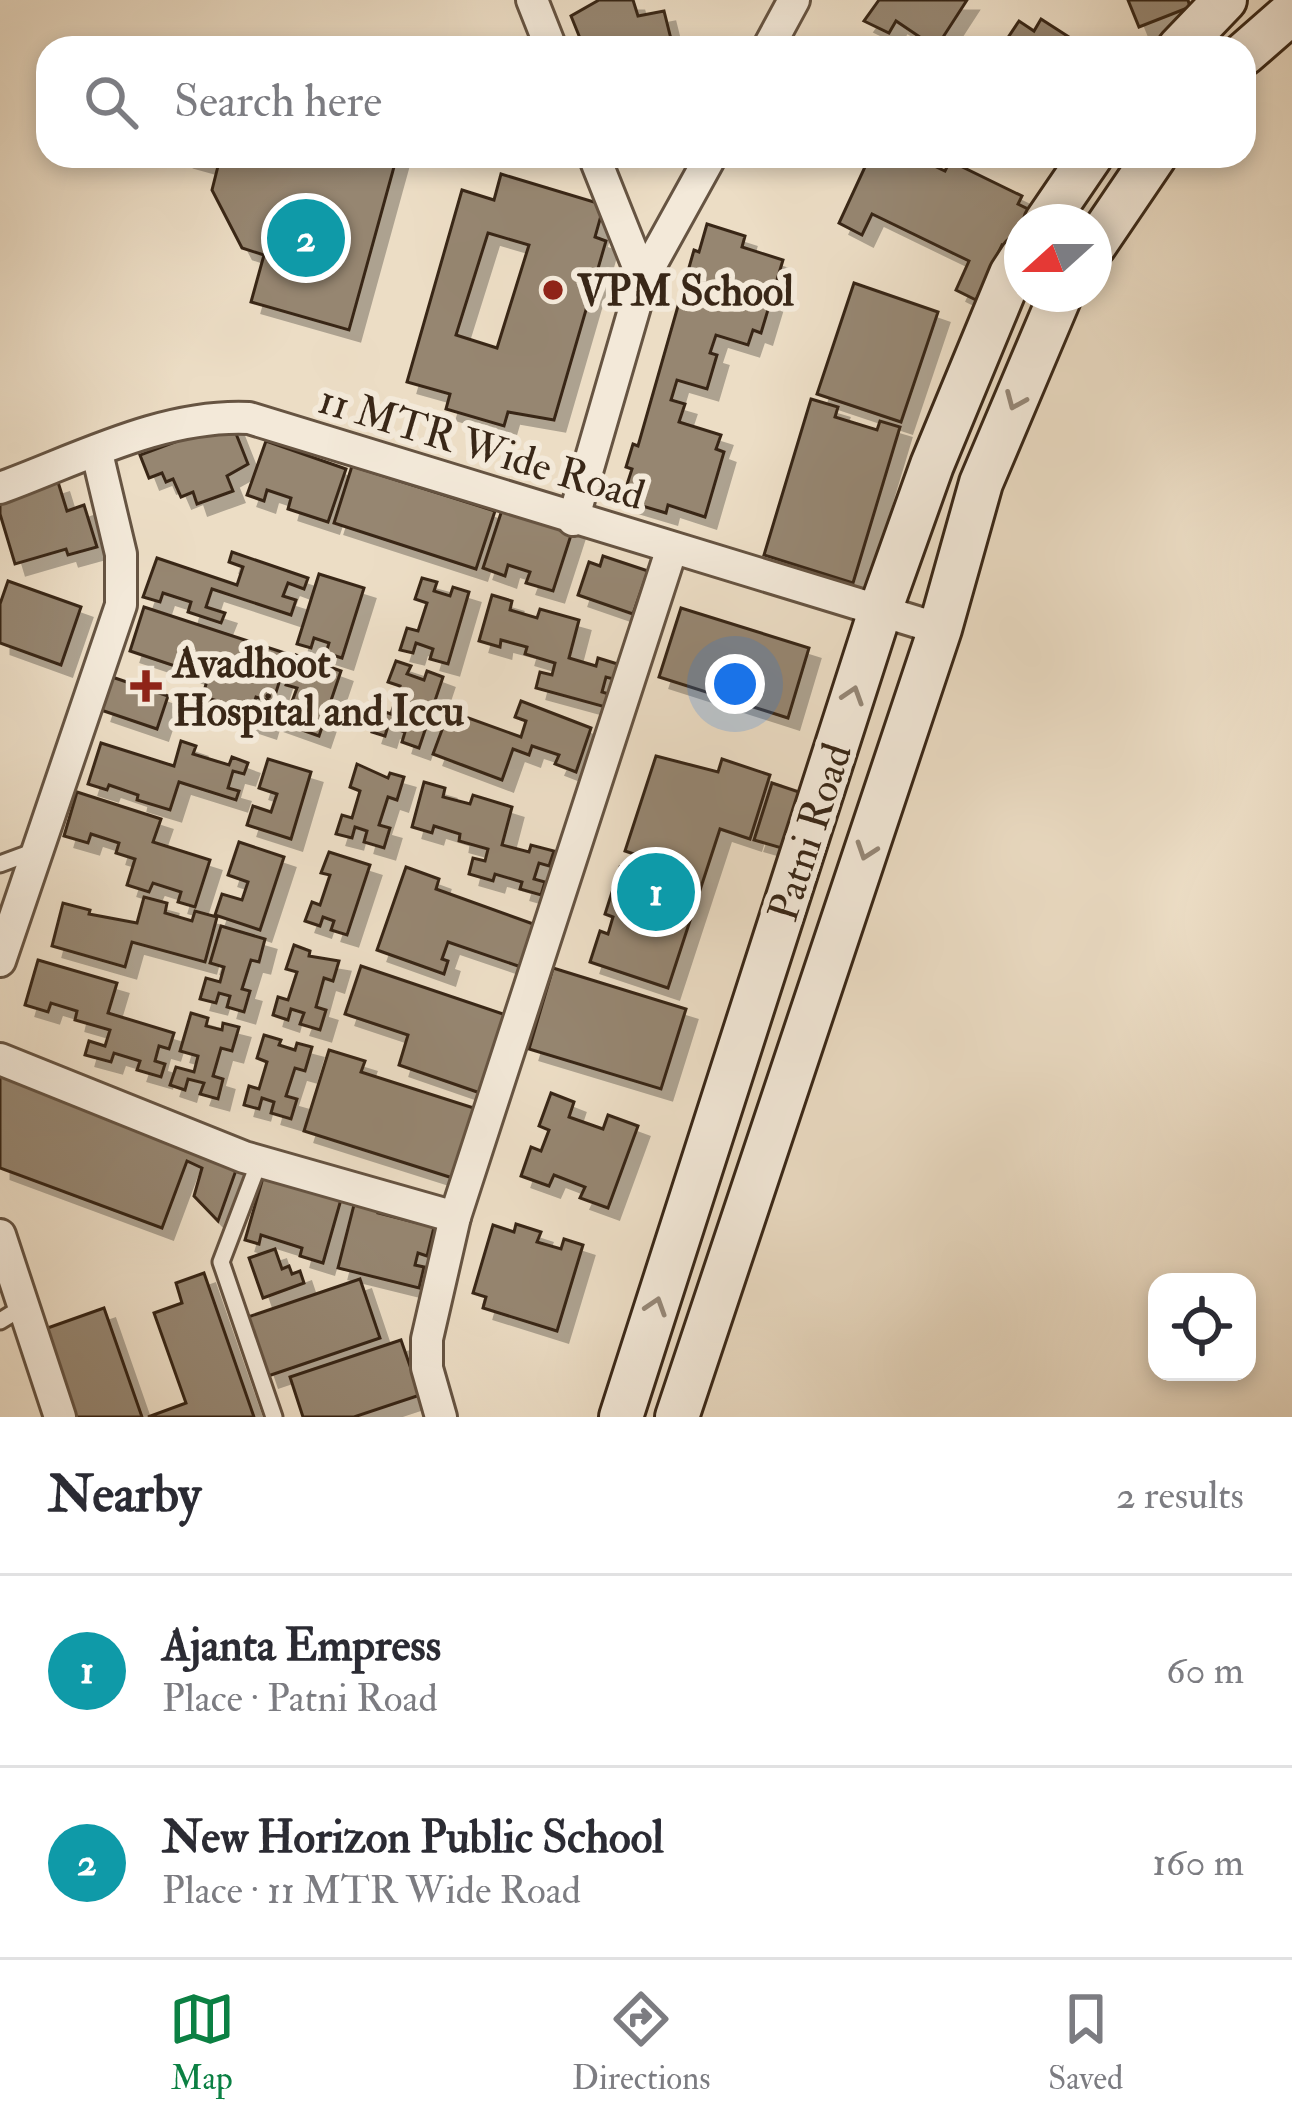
<!DOCTYPE html>
<meta charset="utf-8">
<style>
:root{--surface:#fff;--page:#f7f7f7;--text:#2b2b33;--muted:#7c7c81;--line:#e1e1e2;--accent:#0b8043}
body{margin:0;font-family:"IM FELL Double Pica",serif;background:var(--page);color:var(--text)}
.controls{position:absolute;right:36px;bottom:36px;display:grid;overflow:hidden;border-radius:24px;box-shadow:0 6px 18px #0003}
.controls button{width:108px;height:108px;display:grid;place-items:center;padding:0;border:0;border-bottom:3px solid var(--line);background:var(--surface);color:var(--text);font:60px sans-serif}
.compass{position:absolute;left:1004px;top:204px;width:108px;height:108px;border-radius:50%;background:var(--surface);box-shadow:0 6px 18px #0003;rotate:249deg}
.you{position:absolute;left:735px;top:684px;width:42px;height:42px;margin:-30px;border:9px solid #fff;border-radius:50%;background:#1a73e8;box-shadow:0 0 0 18px #1a73e833}
.badge{display:grid;place-items:center;width:78px;height:78px;border-radius:50%;background:var(--accent);color:#fff;font-size:39px;font-weight:700}
.pin{position:absolute;translate:-50% -50%;border:6px solid #fff;box-shadow:0 3px 12px #0006}
.list{margin:0;padding:0;list-style:none}
h2{display:flex;justify-content:space-between;align-items:center;height:156px;margin:0;padding:0 48px;font-size:51px}
h2 small{font-size:39px;font-weight:400;color:var(--muted)}
.list li{display:grid;grid-template-columns:78px 1fr auto;gap:36px;align-items:center;box-sizing:border-box;height:192px;padding:0 48px;border-top:3px solid var(--line)}
.list b{display:block;font-size:45px;white-space:nowrap}
.list p{margin:0;font-size:39px;white-space:nowrap;color:var(--muted)}
.list em{font-size:39px;font-style:normal;color:var(--muted)}
.icon{flex:none;width:66px;height:66px;fill:none;stroke:currentColor;stroke-width:2;stroke-linecap:round;stroke-linejoin:round}
.map{position:relative;flex:none;width:1292px;height:1417px;overflow:hidden}
.search{position:absolute;background:var(--surface);box-shadow:0 6px 18px #0003;left:36px;right:36px;top:36px;height:132px;display:flex;align-items:center;gap:30px;box-sizing:border-box;padding:0 42px;border-radius:36px;color:var(--muted);font-size:45px}
.sheet{height:540px;background:var(--surface)}
nav{display:flex;justify-content:space-around;align-items:center;box-sizing:border-box;height:168px;border-top:3px solid var(--line);background:var(--surface);font-size:33px;color:var(--muted)}
nav a{display:grid;justify-items:center;gap:6px}
nav .on{color:var(--accent)}
.map>svg:first-child{display:block}
.building{fill:#968671;stroke:#392717;stroke-width:3;fill-rule:evenodd;filter:url(#shadow)}
.lines{fill:none;stroke-linecap:round;stroke-linejoin:round}
.service-casing{stroke:#665442;stroke-width:21}
.minor-casing{stroke:#665442;stroke-width:36}
.secondary-casing{stroke:#392717;stroke-width:48}
.service{stroke:#f3e9d9;stroke-width:15}
.minor{stroke:#f3e9d9;stroke-width:30}
.secondary{stroke:#f3e9d9;stroke-width:42}
.oneway{stroke:#968878}
.poi-dot{fill:#8f2418;stroke:#f3e9d9;stroke-width:4.5}
.labels{text-anchor:middle;stroke-width:12;stroke-linejoin:round;paint-order:stroke}
.poi-label{font-size:42px;font-weight:bold;fill:#392717;stroke:#f3e9d9;text-anchor:start}
.street-label{font-size:42px;fill:#392717;stroke:#f3e9d9}
</style>
<div class="map">
<svg width="1292" height="1417" viewBox="0 0 1292 1417">
<defs>
<filter id="shadow"><feDropShadow dx="11" dy="11" stdDeviation="0" flood-color="#0004"/></filter>
</defs>
<rect width="100%" height="100%" fill="#ecddc5"/>
<filter id="stains"><feTurbulence type="fractalNoise" baseFrequency=".00167" numOctaves="4"/><feColorMatrix values="0 0 0 0 .2 0 0 0 0 .09 0 0 0 0 .02 0 0 0 .5 -.17"/></filter>
<radialGradient id="worn" r=".72"><stop offset=".6" stop-color="#630" stop-opacity="0"/><stop offset="1" stop-color="#630" stop-opacity=".3"/></radialGradient>
<g class="building">
<polygon points="599,0 633,0 638,16 664,11 671,39 657,48 584,48 571,16"/>
<polygon points="879,0 967,0 936,48 896,21 889,33 864,21"/>
<polygon points="1128,0 1188,0 1190,7 1139,27"/>
<polygon points="1041,19 1086,48 1001,48 1019,21 1034,31"/>
<polygon points="182,156 397,156 349,330 251,302 264,255 242,248 212,190 218,166"/>
<polygon points="870,156 913,156 945,171 950,161 1022,196 1018,204 1032,211 1026,222 1022,222 1013,250 1002,245 976,300 956,290 969,261 872,214 862,235 839,223"/>
<path d="M501,174L604,205L595,237L606,241L554,420L508,412L504,426L446,409L450,394L407,382L462,190L494,200ZM488,233L529,245L497,348L456,335Z"/>
<polygon points="707,224 745,236 742,247 783,260 761,333 753,330 748,345 716,335 710,353 717,355 707,389 677,380 671,400 685,404 679,422 721,435 716,449 724,452 705,517 668,505 666,513 622,500 632,469 626,467 633,444 638,446 694,250 699,252"/>
<polygon points="854,283 938,312 901,422 817,394"/>
<polygon points="811,399 838,407 835,417 877,430 880,421 900,427 853,583 764,555"/>
<polygon points="231,421 248,464 227,476 233,491 197,504 193,492 181,497 173,479 166,482 162,473 149,478 140,455"/>
<polygon points="266,441 346,469 328,522 288,509 291,498 267,490 264,501 247,495"/>
<polygon points="352,466 495,511 476,569 334,523"/>
<polygon points="58,482 67,511 84,505 97,547 68,555 66,549 15,564 0,514 0,500"/>
<polygon points="503,507 573,529 553,591 526,583 530,572 508,565 505,576 483,568"/>
<polygon points="232,552 308,578 304,589 288,583 283,596 296,600 291,615 212,589 206,607 225,613 221,623 188,612 191,602 163,593 160,602 143,597 157,558 237,585 243,567 229,562"/>
<polygon points="603,556 648,571 633,614 578,595 589,562 600,566"/>
<polygon points="319,574 364,588 342,658 326,653 329,643 314,638 311,648 297,644"/>
<polygon points="422,578 437,582 434,591 450,596 453,587 469,592 448,664 430,659 433,649 416,643 413,653 400,650 407,628 418,631 427,603 415,599"/>
<polygon points="8,581 81,607 61,665 0,643 0,604"/>
<polygon points="492,595 512,601 510,610 537,618 540,609 579,620 569,658 596,666 598,658 621,665 617,680 606,677 602,692 612,695 609,708 536,688 540,672 552,675 555,663 525,654 527,647 501,640 500,647 479,641"/>
<polygon points="144,607 288,654 273,702 256,697 251,711 268,717 265,727 241,719 244,710 211,699 208,709 189,702 193,691 203,695 208,677 130,651"/>
<polygon points="681,608 809,648 788,718 659,677"/>
<polygon points="296,655 341,671 319,736 274,720 279,704 290,707 297,688 286,685"/>
<polygon points="396,661 411,666 407,674 424,680 427,671 443,677 419,748 402,742 405,732 388,726 385,736 372,732 379,710 391,714 400,686 388,682"/>
<polygon points="112,677 168,696 157,729 101,710"/>
<polygon points="521,701 591,728 576,772 555,764 559,755 532,746 529,755 513,749 502,780 433,754 449,711 521,737 526,721 515,717"/>
<polygon points="181,741 196,746 193,754 229,765 232,757 248,763 244,774 233,771 228,788 239,791 236,800 179,782 170,810 137,800 138,795 109,785 107,790 88,784 101,743 174,766"/>
<polygon points="656,756 718,772 722,759 770,775 750,839 720,829 668,988 590,962 600,931 608,934 613,917 605,914 620,867 630,870 634,854 625,851"/>
<polygon points="268,759 311,772 291,839 247,825 253,806 271,812 277,794 259,788"/>
<polygon points="357,764 388,778 390,773 404,777 397,800 388,797 379,825 390,828 384,848 364,842 367,831 355,827 352,838 336,834 342,815 352,818 360,791 350,787"/>
<polygon points="424,782 445,788 443,797 470,804 473,795 512,807 502,845 529,852 531,845 554,851 549,866 539,863 534,879 545,882 541,895 520,889 522,882 495,874 493,881 469,874 473,858 485,861 488,849 459,841 460,834 434,826 432,833 412,827"/>
<polygon points="772,783 802,793 785,849 754,840"/>
<polygon points="77,792 161,819 153,842 210,860 195,907 178,902 181,892 153,883 149,892 127,885 135,859 116,853 119,843 91,834 88,843 64,836"/>
<polygon points="239,842 284,857 260,930 215,915 222,894 242,900 248,882 228,875"/>
<polygon points="329,852 370,865 347,935 331,930 334,921 323,917 320,926 305,921 312,902 320,905 330,875 321,873"/>
<polygon points="406,867 439,879 436,889 536,925 521,967 448,942 442,959 448,961 444,974 377,950"/>
<polygon points="144,897 167,903 165,913 192,921 195,911 217,917 205,962 132,942 125,967 52,946 63,903 90,910 89,914 137,923"/>
<polygon points="221,926 265,939 259,962 251,960 242,989 250,991 244,1012 227,1007 230,996 219,993 216,1003 200,999 206,978 220,982 224,967 210,963"/>
<polygon points="294,945 310,951 309,956 339,961 333,981 324,978 316,1007 326,1010 320,1030 300,1024 304,1013 291,1009 288,1020 273,1015 278,997 288,1000 297,972 286,969"/>
<polygon points="38,960 117,983 108,1013 174,1033 169,1049 159,1046 155,1061 165,1064 161,1077 137,1070 140,1061 114,1053 111,1062 85,1055 89,1041 105,1046 110,1030 75,1020 77,1011 51,1003 48,1012 25,1005"/>
<polygon points="361,966 509,1016 483,1094 399,1065 408,1035 345,1014"/>
<polygon points="553,968 686,1009 661,1089 529,1049"/>
<polygon points="191,1013 208,1018 206,1026 222,1030 223,1023 239,1027 232,1051 221,1048 213,1076 223,1079 218,1099 200,1094 204,1083 188,1079 185,1090 170,1085 176,1067 194,1072 198,1056 180,1051"/>
<polygon points="264,1035 281,1040 279,1045 295,1050 297,1043 312,1047 305,1071 295,1068 286,1096 297,1099 291,1119 271,1113 274,1102 262,1098 259,1109 244,1105 249,1086 259,1089 267,1062 257,1058"/>
<polygon points="329,1050 365,1061 361,1072 480,1110 459,1180 304,1131"/>
<polygon points="0,1070 240,1159 218,1221 194,1196 202,1168 187,1161 162,1228 0,1168"/>
<polygon points="551,1093 574,1102 569,1117 603,1129 608,1115 638,1126 608,1208 580,1198 585,1187 554,1175 549,1186 521,1176 531,1147 541,1151 549,1130 539,1126"/>
<polygon points="264,1174 342,1196 323,1263 300,1256 302,1248 261,1235 259,1244 245,1240"/>
<polygon points="355,1201 379,1208 378,1213 434,1227 427,1256 418,1253 415,1265 424,1267 419,1288 338,1268"/>
<polygon points="516,1224 541,1232 537,1242 561,1249 564,1239 583,1245 557,1331 483,1308 486,1297 473,1293 493,1225 514,1232"/>
<polygon points="275,1249 282,1269 289,1266 292,1274 300,1271 304,1283 263,1298 249,1258"/>
<polygon points="204,1273 254,1417 148,1417 186,1403 154,1313 182,1303 176,1283"/>
<polygon points="360,1279 380,1338 268,1376 248,1317"/>
<polygon points="104,1308 142,1417 73,1417 42,1330"/>
<polygon points="401,1340 420,1395 354,1417 303,1417 290,1377"/>
</g>
<g class="lines">
<g class="service-casing">
<g id="service">
<polyline points="0,864 35,851"/>
<polyline points="259,1162 221,1262 274,1417"/>
<polyline points="0,1321 23,1307"/>
</g>
</g>
<g class="minor-casing">
<g id="minor">
<polyline points="532,0 551,48"/>
<polyline points="768,48 794,0"/>
<polyline points="643,279 711,156"/>
<path d="M0,488C79,459 163,414 249,418L940,629"/>
<polyline points="573,520 643,279 594,156"/>
<polyline points="0,961 121,605 121,554 97,453"/>
<polyline points="0,1059 244,1157 455,1217"/>
<polyline points="0,1235 60,1417"/>
<polyline points="441,1417 427,1368 427,1339 455,1217 672,548"/>
</g>
</g>
<g class="secondary-casing">
<g id="secondary">
<polyline points="1179,48 1225,0"/>
<polyline points="1244,54 1292,12"/>
<polyline points="1046,222 1091,156"/>
<polyline points="1094,246 1155,156"/>
<polyline points="621,1417 881,608 932,465 1011,274 1022,257"/>
<polyline points="677,1417 940,629 981,483 1061,294"/>
</g>
</g>
<use href="#service" class="service"/>
<use href="#minor" class="minor"/>
<use href="#secondary" class="secondary"/>
</g>
<defs><path id="oneway-chevron" d="M-2-3.5L2.5 0L-2 3.5" fill="none" stroke-width="1.6" stroke-linecap="round" stroke-linejoin="round" transform="scale(3)"/></defs>
<g class="oneway">
<use href="#oneway-chevron" transform="translate(1015 401) rotate(113)"/>
<use href="#oneway-chevron" transform="translate(853 695) rotate(-72)"/>
<use href="#oneway-chevron" transform="translate(866 851) rotate(109)"/>
<use href="#oneway-chevron" transform="translate(656 1306) rotate(-72)"/>
</g>
<g class="poi-dot">
<circle cx="553" cy="290" r="12"/>
<path d="M140 668h12v12h12v12h-12v12h-12v-12h-12v-12h12z"/>
</g>
<g class="labels">
<g class="poi-label">
<text x="577" y="305">VPM School</text>
<text x="173" y="677">Avadhoot<tspan x="173" dy="48">Hospital and Iccu</tspan></text>
</g>
<g class="street-label">
<text transform="translate(482 446) rotate(17)" y="15">11 MTR Wide Road</text>
<text transform="translate(809 832) rotate(-72)" y="15">Patni Road</text>
</g>
</g>
<rect width="100%" height="100%" filter="url(#stains)"/>
<rect width="100%" height="100%" fill="url(#worn)"/>
</svg>
<div class="controls">
<button><svg class="icon" aria-label="locate" viewBox="0 0 24 24"><circle cx="12" cy="12" r="6"/><path d="M12 2v4M12 18v4M2 12h4M18 12h4"/></svg></button>
</div>
<svg class="compass" viewBox="-18 -18 36 36"><path d="M0-13l5 13h-10z" fill="#e53935"/><path d="M0 13l5-13h-10z" fill="#7c7c81"/></svg>
<div class="you"></div>
<div class="pin badge" style="left:656px;top:892px;background:#0f9aa8">1</div>
<div class="pin badge" style="left:306px;top:238px;background:#0f9aa8">2</div>
<div class="search"><svg class="icon" aria-label="search" viewBox="0 0 24 24"><circle cx="10" cy="10" r="6"/><path d="M15 15l6 6"/></svg>Search here</div>
</div>
<section class="sheet">
<h2>Nearby<small>2 results</small></h2>
<ul class="list">
<li><span class="badge" style="background:#0f9aa8">1</span><div><b>Ajanta Empress</b><p>Place · Patni Road</p></div><em>60 m</em></li>
<li><span class="badge" style="background:#0f9aa8">2</span><div><b>New Horizon Public School</b><p>Place · 11 MTR Wide Road</p></div><em>160 m</em></li>
</ul>
</section>
<nav>
<a class="on"><svg class="icon" aria-label="map" viewBox="0 0 24 24"><path d="M3 6l6-2 6 2 6-2v14l-6 2-6-2-6 2zM9 4v14M15 6v14"/></svg>Map</a>
<a><svg class="icon" aria-label="directions" viewBox="0 0 24 24"><path d="M12 3l9 9-9 9-9-9zM9 14v-3h6M13 9l2 2-2 2"/></svg>Directions</a>
<a><svg class="icon" aria-label="saved" viewBox="0 0 24 24"><path d="M7 4h10v16l-5-4-5 4z"/></svg>Saved</a>
</nav>
